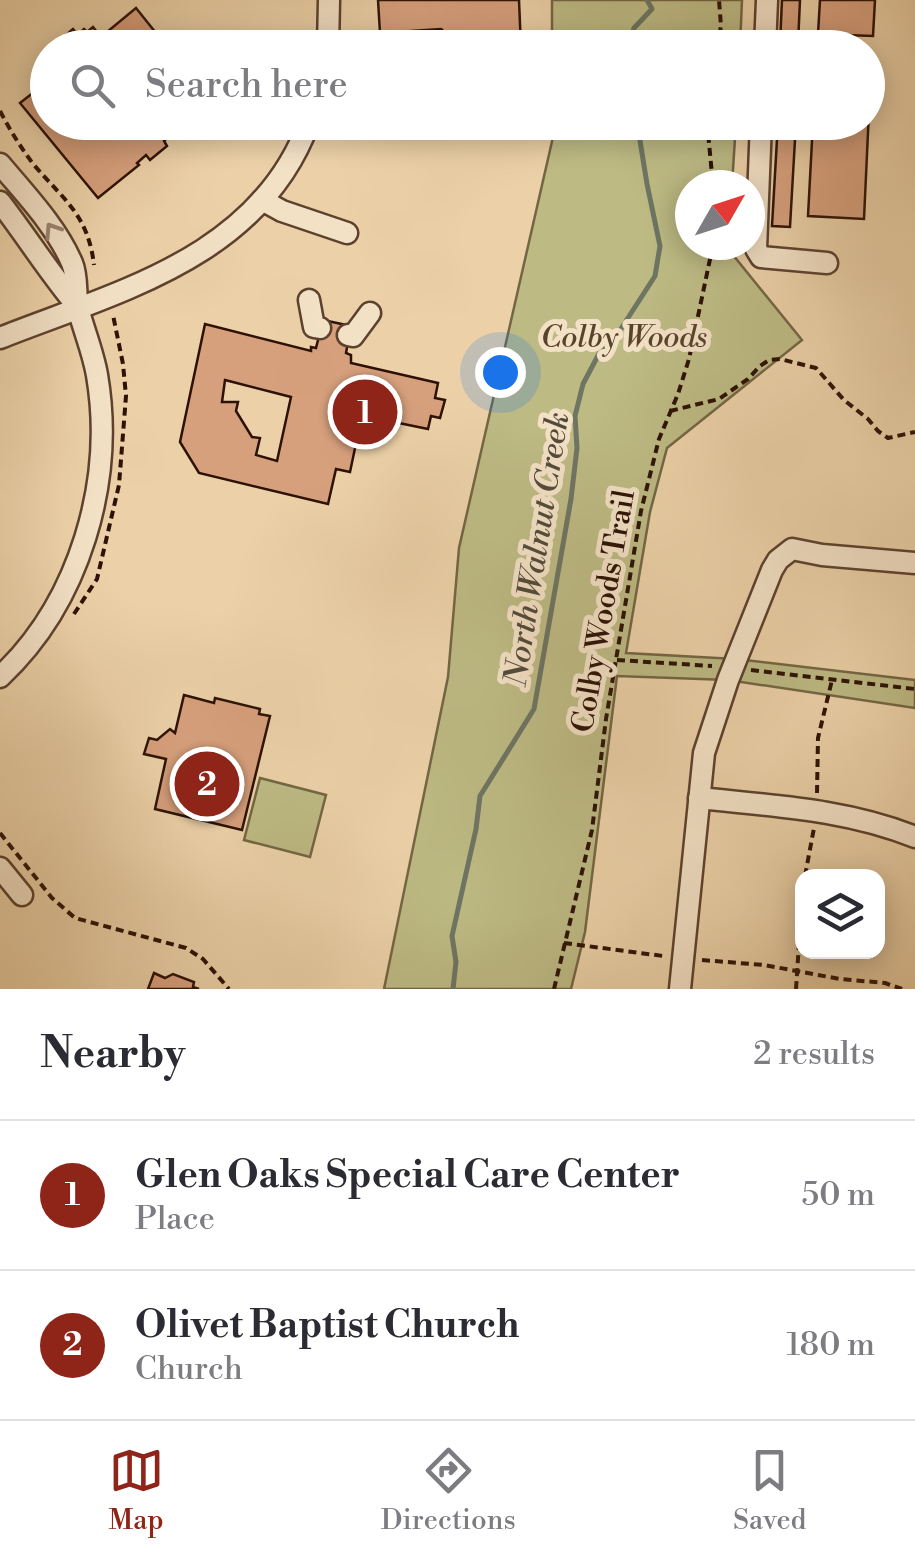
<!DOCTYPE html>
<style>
:root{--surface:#fff;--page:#f2f2f3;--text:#2b2b33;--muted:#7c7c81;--line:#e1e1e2;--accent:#8f2418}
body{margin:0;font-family:"Libre Bodoni",serif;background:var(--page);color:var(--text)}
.controls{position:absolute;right:30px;bottom:30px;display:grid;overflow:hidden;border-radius:20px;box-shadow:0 5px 25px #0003}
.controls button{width:90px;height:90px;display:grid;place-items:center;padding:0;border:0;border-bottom:2px solid var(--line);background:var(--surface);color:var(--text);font:50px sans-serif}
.compass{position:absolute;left:675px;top:170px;width:90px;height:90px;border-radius:50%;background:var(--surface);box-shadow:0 5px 25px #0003;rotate:51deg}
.you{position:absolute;left:500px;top:372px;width:35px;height:35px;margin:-25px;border:8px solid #fff;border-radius:50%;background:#1a73e8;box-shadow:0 0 0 15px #1a73e833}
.badge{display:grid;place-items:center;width:65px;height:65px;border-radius:50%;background:var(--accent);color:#fff;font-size:32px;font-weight:700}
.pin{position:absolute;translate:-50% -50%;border:5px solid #fff;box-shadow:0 2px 10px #0006}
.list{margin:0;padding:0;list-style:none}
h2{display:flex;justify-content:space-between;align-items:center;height:130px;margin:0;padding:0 40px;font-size:42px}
h2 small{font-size:32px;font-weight:400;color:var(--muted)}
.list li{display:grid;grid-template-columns:65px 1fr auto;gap:30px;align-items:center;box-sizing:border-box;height:150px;padding:0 40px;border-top:2px solid var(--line)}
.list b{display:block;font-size:38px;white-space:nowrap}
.list p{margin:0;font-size:32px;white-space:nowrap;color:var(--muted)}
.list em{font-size:32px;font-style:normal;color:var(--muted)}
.icon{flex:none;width:55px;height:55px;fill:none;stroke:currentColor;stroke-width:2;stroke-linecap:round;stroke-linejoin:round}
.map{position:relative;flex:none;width:915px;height:989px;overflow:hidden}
.search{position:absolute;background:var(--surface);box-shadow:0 5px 25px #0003;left:30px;right:30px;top:30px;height:110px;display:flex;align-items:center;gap:25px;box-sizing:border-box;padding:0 35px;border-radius:55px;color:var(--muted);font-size:38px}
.sheet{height:430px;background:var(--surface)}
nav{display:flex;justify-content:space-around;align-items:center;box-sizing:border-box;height:140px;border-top:2px solid var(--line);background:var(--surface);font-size:28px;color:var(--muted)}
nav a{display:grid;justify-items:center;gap:5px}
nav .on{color:var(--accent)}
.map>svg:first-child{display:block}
.green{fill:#bdba84;stroke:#746644;stroke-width:2.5}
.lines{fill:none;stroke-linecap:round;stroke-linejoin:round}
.stream{stroke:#6e7563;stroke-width:5}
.building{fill:#d7a07d;stroke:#2c1105;stroke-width:2.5;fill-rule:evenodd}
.minor-casing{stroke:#5c412e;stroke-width:25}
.path{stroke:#2c1105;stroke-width:4;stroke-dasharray:8 5;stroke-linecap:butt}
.minor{stroke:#f3e1c6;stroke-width:20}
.oneway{stroke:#99836f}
.labels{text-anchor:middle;stroke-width:10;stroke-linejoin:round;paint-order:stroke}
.park-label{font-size:30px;font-style:italic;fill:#58442b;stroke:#f3e1c6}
.street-label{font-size:30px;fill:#2c1105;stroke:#f3e1c6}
.water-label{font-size:32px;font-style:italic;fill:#524b3c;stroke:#f3e1c6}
</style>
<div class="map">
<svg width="915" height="989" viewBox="0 0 915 989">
<rect width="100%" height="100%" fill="#ecd1a8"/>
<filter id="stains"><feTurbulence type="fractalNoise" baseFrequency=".002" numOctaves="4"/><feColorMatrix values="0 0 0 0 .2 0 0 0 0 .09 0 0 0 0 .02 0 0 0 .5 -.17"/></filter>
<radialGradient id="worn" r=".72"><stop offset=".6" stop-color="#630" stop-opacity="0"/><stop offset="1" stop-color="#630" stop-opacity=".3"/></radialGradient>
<g class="green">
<polygon points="552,0 742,0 740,47 552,47"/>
<polygon points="553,123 736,123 732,185 690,185 690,245 729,245 729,250 802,340 667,448 650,512 626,653 736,659 915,680 915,708 728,680 617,676 585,932 571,989 384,989 448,677 459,548 553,137"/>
<polygon points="260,778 326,795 310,857 244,840"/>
</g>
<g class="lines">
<g class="stream">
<polyline points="627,48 634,28 652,9 647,0"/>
<polyline points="453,989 456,962 452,936 476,829 480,796 534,709 571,499 577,448 575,416 583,384 602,348 615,338 655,276 660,246 647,184 637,122"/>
</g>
</g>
<g class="building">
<polygon points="378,0 519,0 521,48 465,48 441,29 380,33"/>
<polygon points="782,0 800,0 798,44 780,43"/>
<polygon points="820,0 875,0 873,36 818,34"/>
<polygon points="136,8 168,48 56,48 54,45 73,29 78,35 84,29 87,32 93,27 101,37"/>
<polygon points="48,81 48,122 177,122 170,128 174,132 164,141 167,146 150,160 146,155 137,163 139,165 98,198 20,103"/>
<polygon points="868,89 870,89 864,219 808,216 813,122 868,122"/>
<polygon points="778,122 796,122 790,227 772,226"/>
<path d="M323,320L351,326L346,353L351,355V363L438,383L435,398L445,400L440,418L431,416L428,429L350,413L346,430L358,434L350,472L336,469L328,504L199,473L180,442L205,324L311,351V347L316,348ZM225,380L291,397L277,461L256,455L260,438L252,437L236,411L238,402H222Z"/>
<polygon points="184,695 214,703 215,698 260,709 259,714 270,716 242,830 155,809 166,759 144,754 149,738 157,740 170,729 175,733"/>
<polygon points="154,973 165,978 173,974 194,982 193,987 199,989 148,989"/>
</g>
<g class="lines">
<g class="minor-casing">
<g id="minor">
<polyline points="328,48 329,0"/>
<polyline points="765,48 767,0"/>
<polyline points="761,122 756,249 761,257 827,263"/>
<path d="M0,164C26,195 56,226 72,263C78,277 75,294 78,308C84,331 93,352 97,375C115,481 80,602 0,677"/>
<polyline points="262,200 282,211 347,233"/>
<path d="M0,202C27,237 50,274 78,307"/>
<polyline points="309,300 314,327 320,328"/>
<polyline points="348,335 353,336 370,313"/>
<path d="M0,338C119,291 260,257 309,122"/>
<path d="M699,798C772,806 846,809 915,837"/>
<polyline points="0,868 22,895"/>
<polyline points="680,989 704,753 728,680 772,570 778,560 792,549 822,555 915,563"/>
</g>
</g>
<g class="path">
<polyline points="717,48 721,26 719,0"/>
<path d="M0,111C10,130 21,148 34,165C65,201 88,215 94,265"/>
<polyline points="707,122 713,185"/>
<polyline points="670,411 719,399 748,379 760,366 769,360 780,359 816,368 844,400 868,419 878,431 888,438 915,432"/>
<polyline points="74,614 97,579 119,485 126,396 123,364 113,315"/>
<polyline points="617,660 712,666"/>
<polyline points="751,670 915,689"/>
<polyline points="817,793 818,738 832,680"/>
<polyline points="0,833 52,898 75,918 186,948 203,959 229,989"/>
<polyline points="805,876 814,828"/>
<polyline points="564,943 663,956"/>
<polyline points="702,960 764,965 840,979 885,983 902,989"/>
<polyline points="554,989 592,830 606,719 641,511 659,439 678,394 689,359 713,245"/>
<polyline points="796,989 802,898"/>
</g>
<use href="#minor" class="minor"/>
</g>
<defs><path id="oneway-chevron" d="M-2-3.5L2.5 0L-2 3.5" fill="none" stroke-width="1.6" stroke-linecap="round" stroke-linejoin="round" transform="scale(2.5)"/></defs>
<use class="oneway" href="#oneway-chevron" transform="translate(52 230) rotate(-123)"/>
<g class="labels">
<g class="park-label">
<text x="624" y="347">Colby Woods</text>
</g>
<g class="street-label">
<text transform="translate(603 611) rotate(-80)" y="10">Colby Woods Trail</text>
</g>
<g class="water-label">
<text transform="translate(536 549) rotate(-81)" y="11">North Walnut Creek</text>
</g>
</g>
<rect width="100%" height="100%" filter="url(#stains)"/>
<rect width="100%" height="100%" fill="url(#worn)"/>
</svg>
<div class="controls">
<button><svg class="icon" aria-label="layers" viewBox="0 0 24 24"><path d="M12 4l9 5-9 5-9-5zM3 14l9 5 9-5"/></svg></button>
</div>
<svg class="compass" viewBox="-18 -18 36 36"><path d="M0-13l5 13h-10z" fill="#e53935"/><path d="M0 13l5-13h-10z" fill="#7c7c81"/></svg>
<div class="you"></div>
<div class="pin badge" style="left:365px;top:412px">1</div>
<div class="pin badge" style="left:207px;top:784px">2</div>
<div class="search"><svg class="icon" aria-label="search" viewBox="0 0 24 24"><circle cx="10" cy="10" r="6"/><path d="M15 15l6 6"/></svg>Search here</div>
</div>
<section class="sheet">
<h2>Nearby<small>2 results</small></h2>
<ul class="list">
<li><span class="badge">1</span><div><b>Glen Oaks Special Care Center</b><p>Place</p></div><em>50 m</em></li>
<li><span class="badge">2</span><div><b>Olivet Baptist Church</b><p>Church</p></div><em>180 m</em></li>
</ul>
</section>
<nav>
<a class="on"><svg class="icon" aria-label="map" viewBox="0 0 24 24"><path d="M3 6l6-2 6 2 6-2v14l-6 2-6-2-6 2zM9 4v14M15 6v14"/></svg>Map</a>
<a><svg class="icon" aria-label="directions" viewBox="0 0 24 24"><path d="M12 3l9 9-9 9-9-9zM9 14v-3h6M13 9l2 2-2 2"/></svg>Directions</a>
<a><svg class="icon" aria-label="saved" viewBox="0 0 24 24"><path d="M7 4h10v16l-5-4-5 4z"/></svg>Saved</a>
</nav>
